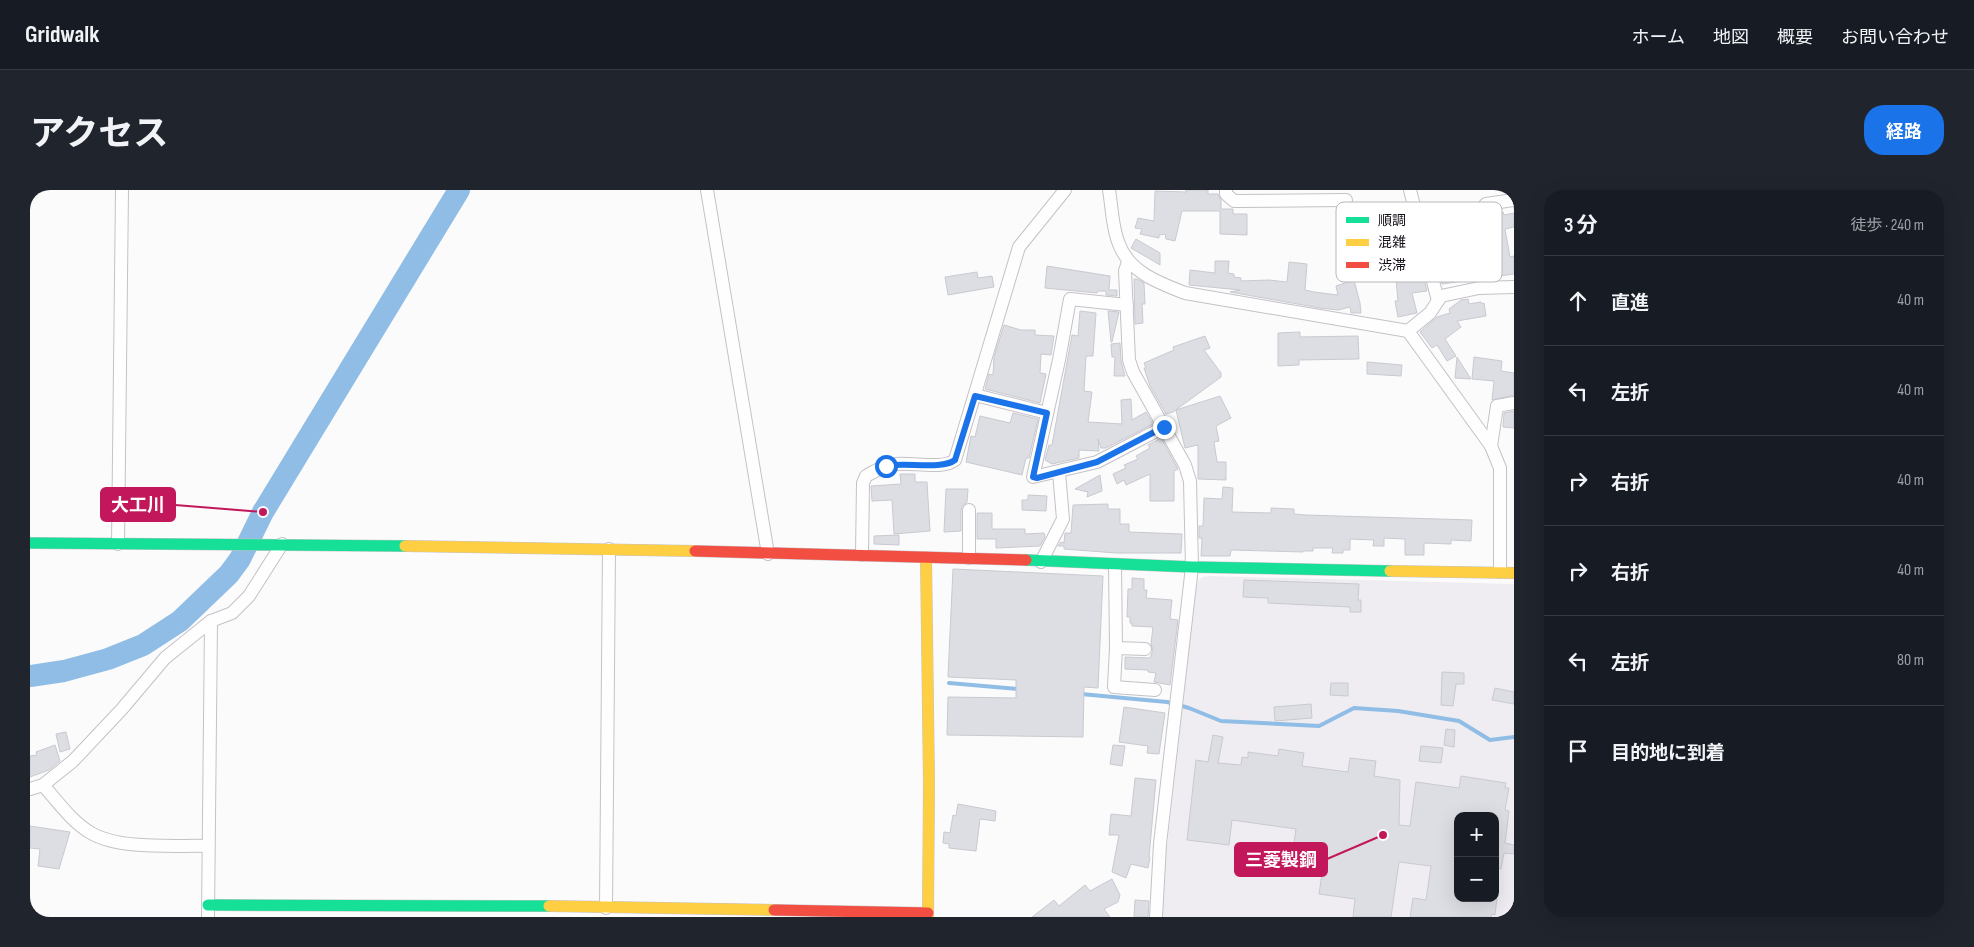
<!DOCTYPE html>
<html lang="ja">
<meta charset="utf-8">
<style>
:root{--surface:#171b24;--page:#20242c;--text:#f1f3f6;--muted:#9ea1a6;--line:#363941;--accent:#1a73e8}
body{margin:0;font-family:"Sofia Sans Condensed","Noto Sans JP",sans-serif;background:var(--page);color:var(--text)}
.controls{position:absolute;right:15px;bottom:15px;display:grid;overflow:hidden;border-radius:10px;box-shadow:0 5px 20px #0002}
.controls button{width:45px;height:45px;display:grid;place-items:center;padding:0;border:0;border-bottom:1px solid var(--line);background:var(--surface);color:var(--text);font:25px sans-serif}
.stop{position:absolute;width:15px;height:15px;margin:-11px;border:4px solid #1a73e8;border-radius:50%;background:#fff}
.stop.end{background:#1a73e8;border-color:#fff;box-shadow:0 1px 5px #0008}
.list{margin:0;padding:0;list-style:none}
h2{display:flex;justify-content:space-between;align-items:center;height:65px;margin:0;padding:0 20px;font-size:21px}
h2 small{font-size:16px;font-weight:400;color:var(--muted)}
.list li{display:grid;grid-template-columns:32px 1fr auto;gap:15px;align-items:center;box-sizing:border-box;height:90px;padding:0 20px;border-top:1px solid var(--line)}
.list b{display:block;font-size:19px;white-space:nowrap}
.list em{font-size:16px;font-style:normal;color:var(--muted)}
.icon{flex:none;width:28px;height:28px;fill:none;stroke:currentColor;stroke-width:2;stroke-linecap:round;stroke-linejoin:round}
.map{position:relative;flex:none;width:1484px;height:727px;overflow:hidden;border-radius:20px}
header{display:flex;align-items:center;gap:30px;box-sizing:border-box;height:70px;padding:0 25px;background:var(--surface);border-bottom:1px solid var(--line)}
header strong{font-size:24px}
nav{display:flex;gap:28px;margin-inline-start:auto;font-size:18px}
.intro{display:flex;align-items:center;justify-content:space-between;box-sizing:border-box;height:120px;padding:0 30px}
h1{margin:0;font-size:35px}
.button{padding:12px 22px;border-radius:20px;background:var(--accent);color:#fff;font-size:18px;font-weight:700}
main{display:flex;gap:30px;padding:0 30px}
aside{flex:1;background:var(--surface);border-radius:20px;box-shadow:0 5px 20px #0002}
.map>svg:first-child{display:block}
.built{fill:#efedf1;fill-rule:evenodd}
.lines{fill:none;stroke-linecap:round;stroke-linejoin:round}
.stream{stroke:#90bde5;stroke-width:4}
.river{stroke:#90bde5;stroke-width:22}
.building{fill:#dddee4;stroke:#c8cad0}
.street-casing{stroke:#c5c1c7;stroke-width:14}
.fast-casing{stroke:#c5c1c7;stroke-width:12}
.slow-casing{stroke:#c5c1c7;stroke-width:12}
.jam-casing{stroke:#c5c1c7;stroke-width:12}
.street{stroke:#fefefe;stroke-width:12}
.fast{stroke:#16e098;stroke-width:11}
.slow{stroke:#ffcf43;stroke-width:11}
.jam{stroke:#f24e42;stroke-width:11}
.route{stroke:#1a73e8;stroke-width:6}
.key{fill:#fff;stroke:#b8b6ba;stroke-width:1}
.key-label{font-size:14px;fill:#140d18}
.leader{fill:none;stroke:#c2185b;stroke-width:2}
.callout-dot{fill:#c2185b;stroke:#fff;stroke-width:2}
.callout{fill:#c2185b;stroke:#c2185b;stroke-width:2}
.callout-label{font-size:18px;text-anchor:middle;font-weight:bold;fill:#fff}
</style>
<header>
<strong>Gridwalk</strong>
<nav><a>ホーム</a><a>地図</a><a>概要</a><a>お問い合わせ</a></nav>
</header>
<div class="intro"><h1>アクセス</h1><a class="button">経路</a></div>
<main>
<div class="map">
<svg width="1484" height="727" viewBox="0 0 1484 727">
<rect width="100%" height="100%" fill="#fbfbfb"/>
<path class="built" d="M1180,386L1484,394V727H1131L1134,683L1166,400L1168,391L1172,387ZM1428,626H1465V708H1428Z"/>
<g class="lines">
<g class="stream">
<polyline points="919,493 989,499"/>
<polyline points="1051,504 1137,512 1159,518 1191,531 1289,536 1324,518 1368,521 1429,531 1460,550 1484,547"/>
</g>
<polyline class="river" points="0,486 34,481 78,469 113,455 150,431 199,384 210,369 233,322 429,0"/>
</g>
<g class="building">
<polygon points="1156,0 1178,0 1178,4 1188,4 1191,10 1191,19 1203,19 1203,24 1217,24 1217,45 1190,44 1190,21 1152,21 1145,51 1136,49 1135,44 1129,45 1129,48 1110,44 1112,39 1105,38 1108,28 1124,31 1125,1 1156,2"/>
<polygon points="1410,20 1411,24 1423,22 1425,36 1463,31 1462,24 1473,22 1474,25 1484,23 1484,37 1475,39 1480,67 1484,66 1484,84 1412,94 1395,25 1400,24 1399,22"/>
<polygon points="1379,28 1397,101 1382,103 1387,123 1368,127 1365,111 1368,111 1366,89 1364,90 1362,81 1354,33"/>
<polygon points="1106,49 1130,63 1130,75 1101,58"/>
<polygon points="1185,71 1199,71 1198,83 1204,84 1204,87 1211,88 1211,91 1239,90 1257,92 1259,72 1277,74 1275,100 1284,102 1308,105 1306,96 1324,90 1330,113 1331,123 1321,123 1320,117 1308,120 1290,118 1200,102 1210,100 1159,95 1160,80 1185,83"/>
<polygon points="1017,76 1080,86 1079,100 1087,100 1087,106 1076,105 1076,101 1068,101 1067,103 1015,98"/>
<polygon points="947,82 948,88 962,86 964,97 918,105 915,87"/>
<polygon points="1104,89 1107,89 1114,93 1115,114 1112,114 1113,133 1105,134"/>
<polygon points="1438,109 1439,114 1451,112 1452,114 1454,113 1456,126 1427,131 1431,137 1415,149 1426,166 1417,171 1407,155 1402,158 1390,142 1407,127 1420,123 1419,119 1431,110"/>
<polygon points="1050,121 1066,123 1063,166 1056,166 1054,201 1062,202 1058,232 1092,234 1091,210 1101,209 1102,230 1116,222 1123,234 1076,258 1071,258 1068,249 1069,261 1049,260 1049,268 1022,274 1015,270 1019,255 1022,255 1042,145 1048,146"/>
<polygon points="1078,121 1089,122 1082,152 1081,152"/>
<polygon points="974,135 991,140 1005,140 1005,145 1024,146 1021,165 1011,164 1010,183 1016,184 1010,213 955,199 959,184 963,185 964,167"/>
<polygon points="1270,142 1270,147 1328,146 1329,169 1269,170 1269,175 1248,176 1248,143"/>
<polygon points="1175,146 1180,158 1174,160 1191,183 1191,187 1143,222 1136,224 1120,196 1114,178 1116,178 1114,173 1144,160 1143,157"/>
<polygon points="1090,153 1091,171 1095,186 1084,186 1085,167 1082,167 1081,154"/>
<polygon points="1427,167 1441,189 1425,188"/>
<polygon points="1444,167 1472,171 1471,181 1484,183 1484,205 1462,210 1464,191 1442,189"/>
<polygon points="1337,172 1372,175 1371,186 1337,184"/>
<polygon points="1190,206 1201,228 1186,236 1189,251 1184,252 1187,272 1196,272 1196,290 1168,289 1168,255 1155,258 1146,220"/>
<polygon points="1484,221 1484,238 1473,237 1474,223"/>
<polygon points="983,223 1008,229 999,268 996,268 992,285 936,272 941,246 945,247 950,226 980,233"/>
<polygon points="1131,248 1148,279 1144,281 1144,311 1120,311 1120,284 1096,295 1094,290 1087,294 1083,284 1096,278 1094,275 1108,269 1106,266 1120,258 1118,255"/>
<polygon points="870,284 885,284 885,292 897,292 900,341 864,344 862,310 842,311 841,296 871,294"/>
<polygon points="1070,285 1072,301 1057,307 1058,302 1045,299"/>
<polygon points="1193,297 1203,298 1202,322 1241,323 1241,318 1264,319 1264,324 1275,325 1442,330 1441,351 1421,350 1421,354 1394,353 1394,365 1375,365 1375,349 1354,348 1354,356 1343,356 1344,350 1320,349 1320,360 1313,360 1313,363 1302,363 1303,358 1283,358 1283,361 1273,361 1273,362 1201,360 1200,366 1171,366 1172,348 1169,348 1169,336 1173,336 1174,308 1192,309"/>
<polygon points="916,299 938,299 937,312 932,316 931,320 931,341 914,342"/>
<polygon points="998,305 1017,306 1016,321 992,320 992,310 998,310"/>
<polygon points="1078,314 1078,319 1090,319 1090,334 1099,334 1099,342 1152,344 1151,363 1086,363 1034,359 1034,356 1028,356 1031,352 1034,353 1035,343 1041,343 1043,315"/>
<polygon points="947,323 962,323 962,339 995,339 995,344 1014,343 1015,347 1010,356 966,358 966,349 947,349"/>
<polygon points="869,345 869,355 844,354 844,346"/>
<polygon points="923,379 1073,386 1068,498 1054,497 1053,547 917,545 918,507 986,508 986,490 918,487"/>
<polygon points="1102,388 1114,389 1114,400 1117,400 1116,408 1142,410 1140,429 1148,430 1140,495 1124,492 1126,483 1118,482 1118,480 1095,479 1095,467 1120,468 1123,460 1121,454 1123,437 1102,436 1102,433 1100,433 1100,427 1097,427 1098,399 1102,399"/>
<polygon points="1214,390 1329,394 1328,410 1331,410 1331,422 1320,422 1320,417 1238,413 1238,408 1213,407"/>
<polygon points="1412,482 1434,483 1434,494 1426,494 1423,516 1411,515"/>
<polygon points="1301,493 1318,493 1318,506 1300,505"/>
<polygon points="1465,498 1484,502 1484,514 1462,510"/>
<polygon points="1281,514 1282,528 1245,531 1244,517"/>
<polygon points="1094,517 1135,523 1129,564 1117,563 1118,556 1089,552"/>
<polygon points="1416,539 1425,540 1424,557 1414,555"/>
<polygon points="36,542 40,559 30,562 26,544"/>
<polygon points="1183,545 1193,547 1188,573 1211,575 1212,567 1218,568 1218,562 1248,566 1249,559 1274,563 1272,576 1318,582 1320,568 1346,571 1344,586 1370,590 1369,635 1380,636 1386,592 1429,598 1431,586 1476,593 1475,598 1479,598 1475,620 1479,621 1475,653 1484,655 1484,664 1474,663 1471,679 1465,678 1465,626 1428,626 1428,708 1467,708 1465,725 1462,724 1461,727 1380,727 1383,708 1396,710 1401,676 1369,672 1361,727 1323,727 1325,709 1289,704 1293,677 1261,673 1266,639 1202,630 1199,655 1157,650 1166,570 1178,572"/>
<polygon points="25,555 30,571 19,580 0,587 0,566 7,565 6,562"/>
<polygon points="1083,555 1095,556 1092,576 1080,574"/>
<polygon points="1391,556 1413,558 1411,573 1389,571"/>
<polygon points="1105,588 1126,590 1119,667 1120,667 1118,678 1101,674 1096,688 1082,682 1089,645 1079,645 1081,624 1101,626"/>
<polygon points="928,614 966,621 965,631 950,629 946,661 919,658 919,654 913,653 914,642 920,643 923,625 926,626"/>
<polygon points="0,636 40,642 29,679 8,676 10,659 0,658"/>
<polygon points="1082,689 1090,705 1088,712 1074,719 1080,727 1002,727 1024,710 1029,716 1055,695 1060,701"/>
<polygon points="1105,710 1119,711 1118,727 1104,727"/>
</g>
<g class="lines">
<g class="street-casing">
<g id="street">
<polyline points="677,0 738,364"/>
<path d="M1079,0C1082,17 1082,38 1089,54C1099,82 1129,93 1155,103L1378,141L1400,123L1411,106L1449,98L1484,97"/>
<polyline points="1196,0 1196,4 1204,11 1316,10"/>
<polyline points="1380,0 1408,111"/>
<polyline points="1448,23 1456,14 1484,10"/>
<polyline points="1098,72 1095,81 1099,170 1103,182 1155,275 1160,291 1162,377 1130,654 1126,727"/>
<polyline points="1097,115 1040,109 1029,170 1003,287 1067,272 1134,237"/>
<polyline points="1378,141 1461,256 1470,278 1470,382"/>
<polyline points="945,205 1017,223"/>
<polyline points="1461,256 1467,216 1484,213"/>
<polyline points="939,320 939,368"/>
<polyline points="88,354 92,0"/>
<path d="M832,365L833,293L836,286C845,281 855,275 866,274C883,272 912,280 925,270L989,57L1035,0"/>
<polyline points="1011,372 1033,329 1029,282"/>
<polyline points="1085,375 1086,458 1084,497 1125,500"/>
<polyline points="1086,458 1115,459"/>
<path d="M13,595C28,612 42,632 61,643C90,660 145,655 178,656"/>
<polyline points="0,599 13,595 43,571 92,519 135,468 181,431 202,423 219,406 252,354"/>
<polyline points="576,718 579,359"/>
<polyline points="178,727 181,431"/>
</g>
</g>
<g class="fast-casing">
<g id="fast">
<polyline points="0,353 375,356"/>
<polyline points="996,370 1162,377 1360,381"/>
<polyline points="178,715 519,716"/>
</g>
</g>
<g class="slow-casing">
<g id="slow">
<polyline points="375,356 665,361"/>
<polyline points="896,367 899,593 898,727"/>
<polyline points="1360,381 1484,383"/>
<polyline points="519,716 744,720"/>
</g>
</g>
<g class="jam-casing">
<g id="jam">
<polyline points="665,361 996,370"/>
<polyline points="744,720 898,723"/>
</g>
</g>
<use href="#street" class="street"/>
<use href="#fast" class="fast"/>
<use href="#slow" class="slow"/>
<use href="#jam" class="jam"/>
</g>
<g class="lines">
<path class="route" d="M856,276C875,272 912,280 925,270L945,206L1017,223L1003,287L1007,288L1067,272L1134,237"/>
</g>
<rect x="1306" y="12" width="166" height="80" rx="8" class="key"/>
<rect x="1316" y="27" width="23" height="6" fill="#16e098"/>
<rect x="1316" y="49" width="23" height="7" fill="#ffcf43"/>
<rect x="1316" y="72" width="23" height="6" fill="#f24e42"/>
<g class="key-label">
<text x="1348" y="35">順調</text>
<text x="1348" y="57">混雑</text>
<text x="1348" y="80">渋滞</text>
</g>
<path class="leader" d="M233 322L145 315M1353 645L1297 669"/>
<g class="callout-dot">
<circle cx="233" cy="322" r="5"/>
<circle cx="1353" cy="645" r="5"/>
</g>
<g class="callout">
<rect x="71" y="298" width="74" height="33" rx="5"/>
<rect x="1205" y="653" width="92" height="33" rx="5"/>
</g>
<g class="callout-label">
<text x="108" y="321">大工川</text>
<text x="1251" y="676">三菱製鋼</text>
</g>
</svg>
<div class="controls">
<button>+</button>
<button>−</button>
</div>
<div class="stop" style="left:856px;top:276px"></div>
<div class="stop end" style="left:1134px;top:237px"></div>
</div>
<aside>
<h2>3 分<small>徒歩 · 240 m</small></h2>
<ul class="list">
<li><svg class="icon" aria-label="ahead" viewBox="0 0 24 24"><path d="M12 20V5M6 11l6-6 6 6"/></svg><div><b>直進</b></div><em>40 m</em></li>
<li><svg class="icon" aria-label="left" viewBox="0 0 24 24"><path d="M17 20v-9H6M10 6l-5 5 5 5"/></svg><div><b>左折</b></div><em>40 m</em></li>
<li><svg class="icon" aria-label="right" viewBox="0 0 24 24"><path d="M7 20v-9h11M14 6l5 5-5 5"/></svg><div><b>右折</b></div><em>40 m</em></li>
<li><svg class="icon" aria-label="right" viewBox="0 0 24 24"><path d="M7 20v-9h11M14 6l5 5-5 5"/></svg><div><b>右折</b></div><em>40 m</em></li>
<li><svg class="icon" aria-label="left" viewBox="0 0 24 24"><path d="M17 20v-9H6M10 6l-5 5 5 5"/></svg><div><b>左折</b></div><em>80 m</em></li>
<li><svg class="icon" aria-label="arrive" viewBox="0 0 24 24"><path d="M6 21V4h12l-3 4 3 4H6"/></svg><div><b>目的地に到着</b></div></li>
</ul>
</aside>
</main>
